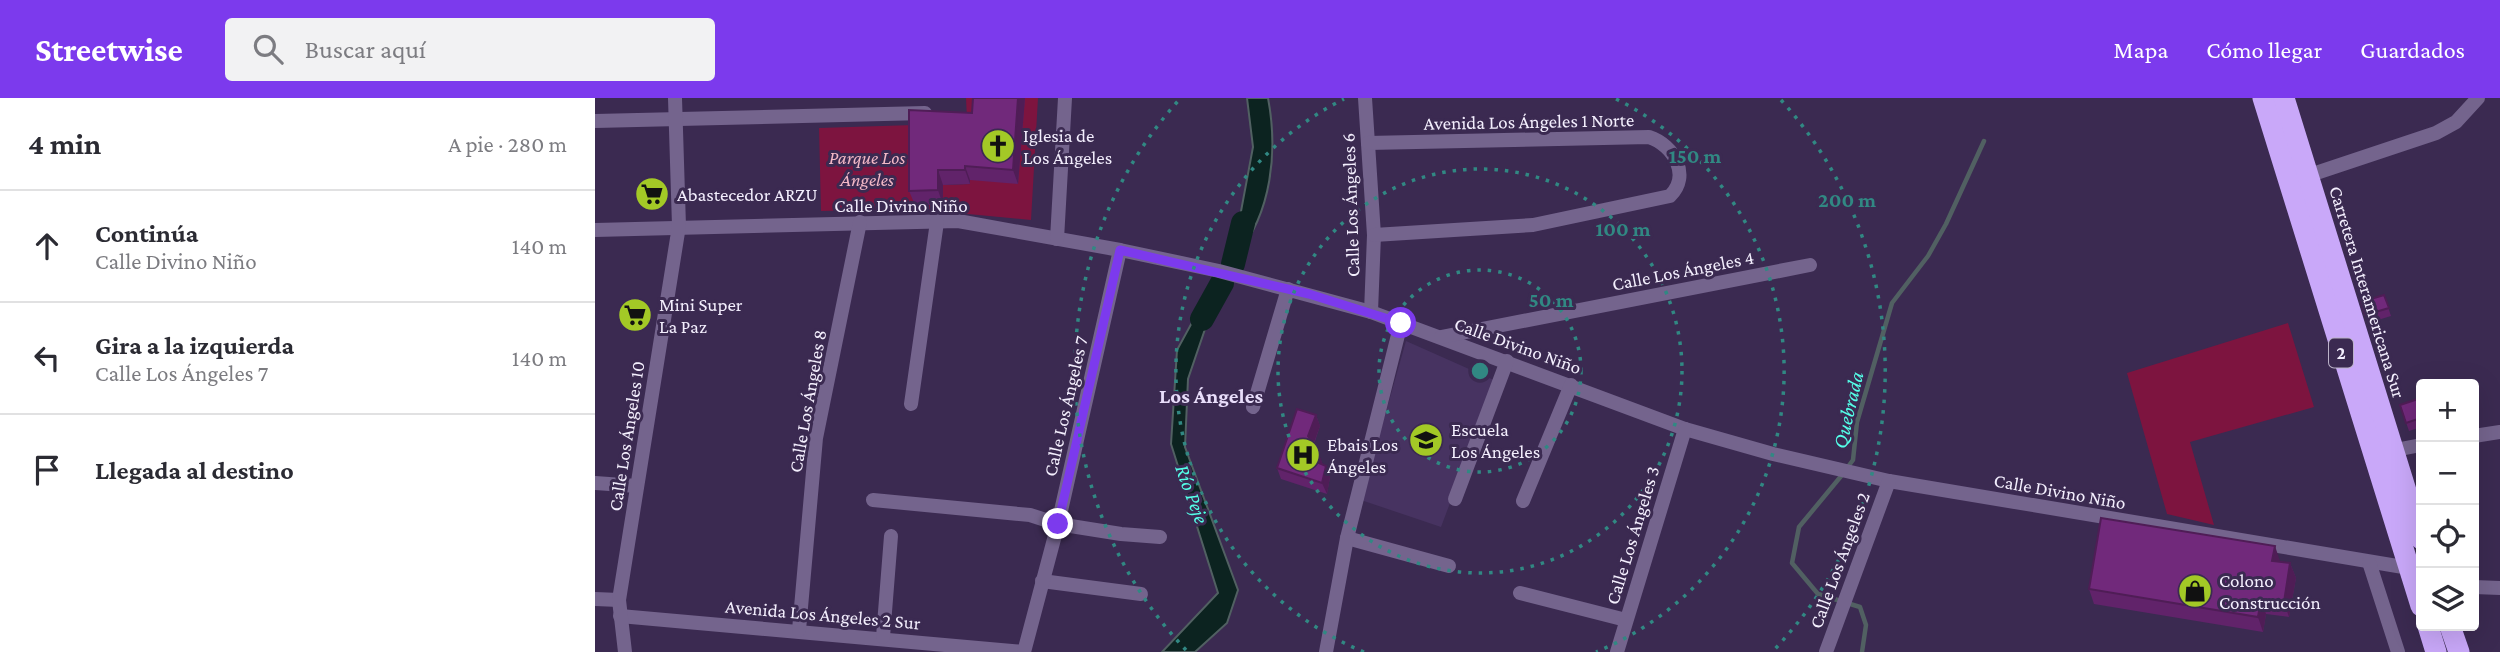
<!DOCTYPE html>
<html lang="es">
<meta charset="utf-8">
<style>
:root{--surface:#fff;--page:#f2f2f3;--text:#2b2b33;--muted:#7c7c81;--line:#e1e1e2;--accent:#7c3aed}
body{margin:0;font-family:"Crimson Pro",serif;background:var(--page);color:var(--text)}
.controls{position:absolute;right:21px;bottom:21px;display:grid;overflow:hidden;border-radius:7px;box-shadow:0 7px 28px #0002}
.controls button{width:63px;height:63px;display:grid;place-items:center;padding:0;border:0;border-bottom:2px solid var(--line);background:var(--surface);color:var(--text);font:35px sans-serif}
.stop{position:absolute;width:21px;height:21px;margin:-16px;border:5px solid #7c3aed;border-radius:50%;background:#fff}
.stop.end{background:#7c3aed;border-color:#fff;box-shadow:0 2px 7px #0008}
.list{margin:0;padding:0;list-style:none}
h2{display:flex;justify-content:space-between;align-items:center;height:91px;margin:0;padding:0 28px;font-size:30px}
h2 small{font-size:23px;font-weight:400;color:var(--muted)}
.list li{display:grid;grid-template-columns:46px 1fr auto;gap:21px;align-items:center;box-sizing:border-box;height:112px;padding:0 28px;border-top:2px solid var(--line)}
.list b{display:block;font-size:26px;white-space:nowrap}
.list p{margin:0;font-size:23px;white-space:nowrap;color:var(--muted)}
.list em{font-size:23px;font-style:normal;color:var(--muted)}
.icon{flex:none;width:38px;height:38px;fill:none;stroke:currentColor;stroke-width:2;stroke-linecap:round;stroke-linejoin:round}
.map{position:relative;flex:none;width:1905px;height:554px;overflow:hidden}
header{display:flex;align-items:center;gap:42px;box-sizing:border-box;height:98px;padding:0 35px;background:var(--accent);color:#fff}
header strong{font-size:33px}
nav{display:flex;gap:38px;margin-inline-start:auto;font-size:24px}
.search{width:490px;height:63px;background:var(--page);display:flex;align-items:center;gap:18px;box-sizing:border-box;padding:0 24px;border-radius:7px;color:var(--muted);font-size:26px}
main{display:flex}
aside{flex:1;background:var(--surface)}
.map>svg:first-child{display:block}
.built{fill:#473361}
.green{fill:#7d143f}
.water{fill:#0c2320;stroke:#516062;stroke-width:2}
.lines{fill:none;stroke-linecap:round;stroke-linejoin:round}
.stream{stroke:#516062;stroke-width:4.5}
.river{stroke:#0c2320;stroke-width:24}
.minor{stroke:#74648d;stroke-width:14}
.highway{stroke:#c9a8f9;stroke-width:21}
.wall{fill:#61236a}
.shaded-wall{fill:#4f1d56}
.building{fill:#71297b;stroke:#4f1d56;stroke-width:2}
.route{stroke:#7c3aed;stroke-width:9}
.ring{fill:none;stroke:#318883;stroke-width:3.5;stroke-dasharray:3.5 7}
.labels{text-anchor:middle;stroke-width:6;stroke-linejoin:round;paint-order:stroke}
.shield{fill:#3b2a51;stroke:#bcb3c9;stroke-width:2}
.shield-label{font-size:18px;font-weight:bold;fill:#f3eefd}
.street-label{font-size:19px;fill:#f3eefd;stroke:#3b2a51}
.poi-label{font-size:19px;fill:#f3eefd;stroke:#3b2a51;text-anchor:start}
.park-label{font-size:19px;font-style:italic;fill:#f3b8c6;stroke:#3b2a51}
.neighbourhood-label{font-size:21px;font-weight:bold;fill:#e8ddfa;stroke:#3b2a51}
.water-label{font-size:21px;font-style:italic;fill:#54ffe8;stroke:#3b2a51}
.centre{fill:#318883;stroke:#3b2a51;stroke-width:3.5}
.ring-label{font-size:21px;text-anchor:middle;font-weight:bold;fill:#318883;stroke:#3b2a51;stroke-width:6;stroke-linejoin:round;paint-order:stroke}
</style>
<header>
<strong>Streetwise</strong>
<div class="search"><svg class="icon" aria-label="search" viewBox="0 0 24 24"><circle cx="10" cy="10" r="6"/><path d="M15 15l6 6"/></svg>Buscar aquí</div>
<nav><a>Mapa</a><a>Cómo llegar</a><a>Guardados</a></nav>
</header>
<main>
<aside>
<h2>4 min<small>A pie · 280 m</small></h2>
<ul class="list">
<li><svg class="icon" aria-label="ahead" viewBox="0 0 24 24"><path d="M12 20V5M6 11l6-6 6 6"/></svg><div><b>Continúa</b><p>Calle Divino Niño</p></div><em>140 m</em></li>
<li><svg class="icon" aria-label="left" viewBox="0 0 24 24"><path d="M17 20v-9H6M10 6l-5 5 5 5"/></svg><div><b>Gira a la izquierda</b><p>Calle Los Ángeles 7</p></div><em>140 m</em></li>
<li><svg class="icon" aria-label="arrive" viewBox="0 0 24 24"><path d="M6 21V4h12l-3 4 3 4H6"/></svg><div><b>Llegada al destino</b></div></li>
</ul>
</aside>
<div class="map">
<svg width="1905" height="554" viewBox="0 0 1905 554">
<rect width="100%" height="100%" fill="#3b2a51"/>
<polygon class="built" points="811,243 901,283 846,429 766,402"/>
<g class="green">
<polygon points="371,0 443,0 436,122 320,111 226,113 224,30 319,27 320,107 348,107 348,87 375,86"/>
<polygon points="1693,225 1719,309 1595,344 1619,427 1572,416 1532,275"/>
</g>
<g class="water">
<path d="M652,0H673C683,53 677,115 641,158V140L658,49Z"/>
<polygon points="623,193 593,281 590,349 643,492 632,525 600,554 567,554 623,495 576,346 582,252 600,219"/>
</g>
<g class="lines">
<g class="stream">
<polyline points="1252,370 1258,362 1262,324 1297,205 1333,158 1351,126 1389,43"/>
<polyline points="1247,377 1204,429 1197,465 1223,496 1265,509 1271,527 1267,554"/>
</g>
<g class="river">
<polyline points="638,166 648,125"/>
<polyline points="607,221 627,185"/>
</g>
<g class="minor">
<polyline points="770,0 779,137 776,214"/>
<polyline points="0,23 330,15"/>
<path d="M773,45L1054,39C1079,47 1096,78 1075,98L938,127L779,137"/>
<polyline points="1706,80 1841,35 1861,24 1883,0"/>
<polyline points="0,132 363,123 525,152 624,173 776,214 1090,331 1178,356 1294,383 1826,472"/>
<polyline points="462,141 470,0"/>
<polyline points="846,239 1215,167"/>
<polyline points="316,306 342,124"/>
<polyline points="658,309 693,191"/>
<polyline points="1879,338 1905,334"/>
<polyline points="1790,354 1826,347"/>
<polyline points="0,385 42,388"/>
<polyline points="860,401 912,263"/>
<polyline points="278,402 435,417 463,426 526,436 565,439"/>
<polyline points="928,403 976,287"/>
<polyline points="752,440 854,468"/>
<polyline points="1774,464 1803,554"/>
<polyline points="447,483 546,496"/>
<polyline points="1879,489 1905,490"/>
<polyline points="925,495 1031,522"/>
<polyline points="0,501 24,502"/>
<polyline points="25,518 428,554"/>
<polyline points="204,532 221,340 265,124"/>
<polyline points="288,539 296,438"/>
<polyline points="30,554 24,502 84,128 80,0"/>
<polyline points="429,554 463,426 525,152"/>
<polyline points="731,554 752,440 806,225"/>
<polyline points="1022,554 1090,331"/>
<polyline points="1231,554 1294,383"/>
</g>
<g class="highway">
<polyline points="1668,0 1826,508"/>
<polyline points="1689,0 1826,441"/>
<polyline points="1833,528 1841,554"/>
<polyline points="1855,528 1864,554"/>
</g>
</g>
<g class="wall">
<polygon points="430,0 423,86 375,82 375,86 348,87 348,107 320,107 314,93 377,15"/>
<polygon points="1789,197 1796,218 1773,225 1766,204"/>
<polygon points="1826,300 1826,329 1814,333 1805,307"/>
<polygon points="721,317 725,328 719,346 728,367 735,379 732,396 686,381 682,370"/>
<polygon points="1685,464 1695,465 1701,480 1694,519 1671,516 1668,534 1499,506 1494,491"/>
</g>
<g class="shaded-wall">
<polygon points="423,0 430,0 423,86 418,72"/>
<polygon points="370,68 375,82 375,86 370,72"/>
<polygon points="343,72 348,87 348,107 343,92"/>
<polygon points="721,317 725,328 717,350 713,338"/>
<polygon points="723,353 727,364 728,377 724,365"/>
<polygon points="731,368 735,379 732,396 727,385"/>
<polygon points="1680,448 1685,463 1683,478 1677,463"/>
<polygon points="1695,465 1701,480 1694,519 1689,504"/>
<polygon points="1666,501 1671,516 1668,534 1663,519"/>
</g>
<g class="building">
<polygon points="378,0 423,0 418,72 370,68 370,72 343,72 343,92 314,93 314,12 377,15"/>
<polygon points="1789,197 1794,210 1770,217 1766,204"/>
<polygon points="1826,300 1826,320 1811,325 1805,307"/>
<polygon points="702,311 721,317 713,338 723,353 724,365 731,368 727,385 682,370"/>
<polygon points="1506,420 1680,448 1677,463 1695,465 1689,504 1666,501 1663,519 1494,491"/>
</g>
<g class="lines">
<polyline class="route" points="463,426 525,152 714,196 806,225"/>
</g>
<g class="ring">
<circle cx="885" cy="273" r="101"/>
<circle cx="885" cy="273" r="202"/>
<path d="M769 554A304 304 0 0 1 749 1M1021 1A304 304 0 0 1 1001 554"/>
<path d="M591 552A405 405 0 0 1 584 2M1186 2A405 405 0 0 1 1179 552"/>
</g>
<defs>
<g id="church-disc" transform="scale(1.75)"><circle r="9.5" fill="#a3c926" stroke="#3b2a51"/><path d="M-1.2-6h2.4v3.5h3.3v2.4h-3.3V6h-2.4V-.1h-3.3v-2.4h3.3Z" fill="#111"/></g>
<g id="supermarket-disc" transform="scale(1.75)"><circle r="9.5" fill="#a3c926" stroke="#3b2a51"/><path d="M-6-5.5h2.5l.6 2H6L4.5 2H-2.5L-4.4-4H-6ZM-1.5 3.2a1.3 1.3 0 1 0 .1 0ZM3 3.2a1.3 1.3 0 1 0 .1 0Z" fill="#111"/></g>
<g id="school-disc" transform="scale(1.75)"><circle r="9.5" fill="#a3c926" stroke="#3b2a51"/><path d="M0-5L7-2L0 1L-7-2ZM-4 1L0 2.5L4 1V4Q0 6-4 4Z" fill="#111"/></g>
<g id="hospital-disc" transform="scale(1.75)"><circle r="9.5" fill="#a3c926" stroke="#3b2a51"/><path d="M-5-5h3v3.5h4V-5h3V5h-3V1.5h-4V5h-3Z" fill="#111"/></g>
<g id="shop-disc" transform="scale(1.75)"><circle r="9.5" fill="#a3c926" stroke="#3b2a51"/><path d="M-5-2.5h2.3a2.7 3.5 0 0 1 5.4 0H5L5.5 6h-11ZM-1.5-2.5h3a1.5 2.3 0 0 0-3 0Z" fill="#111"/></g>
</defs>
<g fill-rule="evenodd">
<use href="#church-disc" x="403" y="48"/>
<use href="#supermarket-disc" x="57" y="96"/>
<use href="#supermarket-disc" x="40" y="217"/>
<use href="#school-disc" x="831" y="342"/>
<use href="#hospital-disc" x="708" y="357"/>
<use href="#shop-disc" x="1600" y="493"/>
</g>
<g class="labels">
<rect class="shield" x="1734" y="240.5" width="24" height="29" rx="5"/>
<g class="shield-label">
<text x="1746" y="261">2</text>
</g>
<g class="street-label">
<text transform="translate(934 23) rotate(-1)" y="7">Avenida Los Ángeles 1 Norte</text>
<text x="306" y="114">Calle Divino Niño</text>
<text transform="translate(755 107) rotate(-92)" y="7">Calle Los Ángeles 6</text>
<text transform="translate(1088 172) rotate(-11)" y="7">Calle Los Ángeles 4</text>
<text transform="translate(1773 194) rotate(73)" y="7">Carretera Interamericana Sur</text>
<text transform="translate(923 247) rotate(20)" y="7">Calle Divino Niño</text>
<text transform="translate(212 303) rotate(-80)" y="7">Calle Los Ángeles 8</text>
<text transform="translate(470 308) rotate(-77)" y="7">Calle Los Ángeles 7</text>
<text transform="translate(31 338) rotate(-81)" y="7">Calle Los Ángeles 10</text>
<text transform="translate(1465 393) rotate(10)" y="7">Calle Divino Niño</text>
<text transform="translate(1037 437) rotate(-73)" y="7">Calle Los Ángeles 3</text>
<text transform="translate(1244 462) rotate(-70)" y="7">Calle Los Ángeles 2</text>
<text transform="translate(228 516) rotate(5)" y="7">Avenida Los Ángeles 2 Sur</text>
</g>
<g class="poi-label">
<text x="428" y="44">Iglesia de<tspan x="428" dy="22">Los Ángeles</tspan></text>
<text x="82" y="103">Abastecedor ARZU</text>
<text x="64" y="213">Mini Super<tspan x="64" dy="22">La Paz</tspan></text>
<text x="856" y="338">Escuela<tspan x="856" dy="22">Los Ángeles</tspan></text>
<text x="732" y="353">Ebais Los<tspan x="732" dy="22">Ángeles</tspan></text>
<text x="1624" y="489">Colono<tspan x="1624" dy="22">Construcción</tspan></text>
</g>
<g class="park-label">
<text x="272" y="66">Parque Los<tspan x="272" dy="22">Ángeles</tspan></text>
</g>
<g class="neighbourhood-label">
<text x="616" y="305">Los Ángeles</text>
</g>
<g class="water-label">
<text transform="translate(1253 312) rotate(-77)" y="7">Quebrada</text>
<text transform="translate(597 396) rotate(70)" y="7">Río Peje</text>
</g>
</g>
<circle cx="885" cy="273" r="10" class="centre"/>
<g class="ring-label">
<text x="1100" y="65">150 m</text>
<text x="1252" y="109">200 m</text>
<text x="1028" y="138">100 m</text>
<text x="956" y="209">50 m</text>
</g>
</svg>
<div class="controls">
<button>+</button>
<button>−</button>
<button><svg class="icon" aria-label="locate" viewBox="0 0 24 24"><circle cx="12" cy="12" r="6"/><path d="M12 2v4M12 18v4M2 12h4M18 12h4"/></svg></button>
<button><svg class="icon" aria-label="layers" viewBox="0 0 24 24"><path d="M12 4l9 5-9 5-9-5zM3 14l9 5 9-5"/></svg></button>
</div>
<div class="stop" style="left:806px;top:225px"></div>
<div class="stop end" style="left:463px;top:426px"></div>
</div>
</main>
